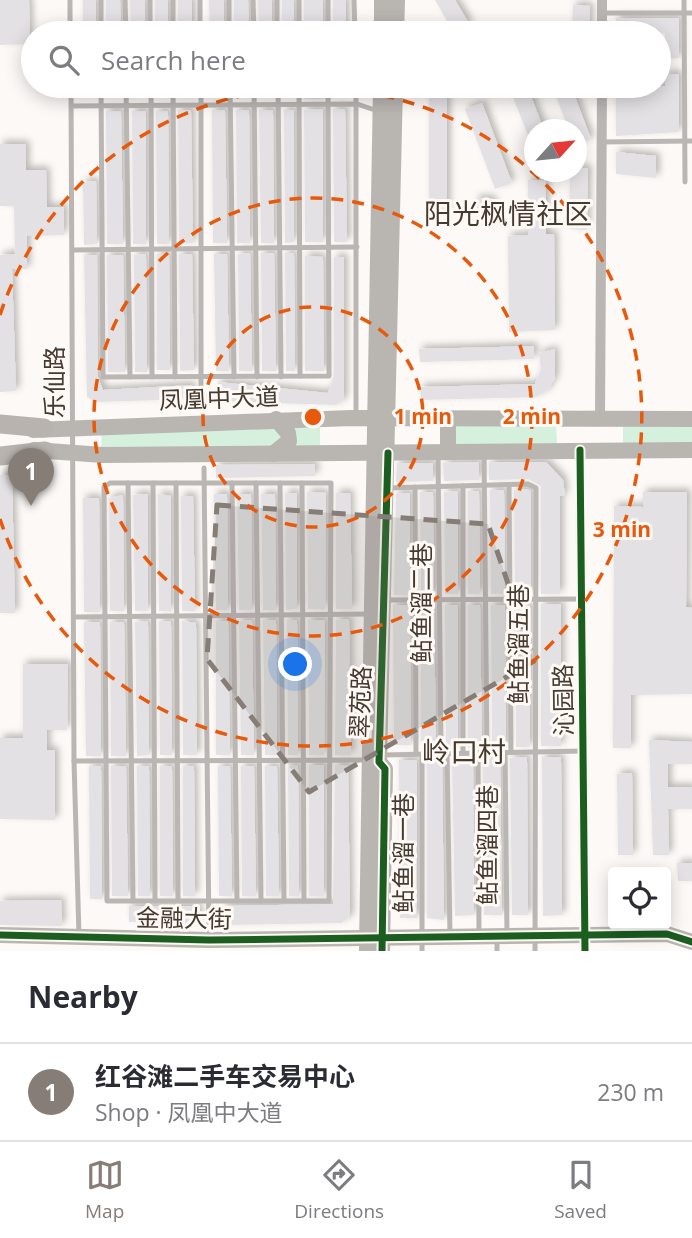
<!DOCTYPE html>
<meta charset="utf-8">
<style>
:root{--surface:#fff;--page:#f2f2f3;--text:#2b2b33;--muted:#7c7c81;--line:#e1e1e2;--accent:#857d76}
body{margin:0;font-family:"Open Sans","Noto Sans SC",sans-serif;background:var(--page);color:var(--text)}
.controls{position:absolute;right:21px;bottom:21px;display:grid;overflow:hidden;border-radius:7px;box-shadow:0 4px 18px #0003}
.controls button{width:63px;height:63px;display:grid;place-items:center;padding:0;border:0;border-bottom:2px solid var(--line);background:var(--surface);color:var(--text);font:35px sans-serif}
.compass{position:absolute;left:524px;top:119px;width:63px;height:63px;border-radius:50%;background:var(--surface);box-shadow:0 4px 18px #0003;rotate:63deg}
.you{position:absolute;left:296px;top:665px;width:24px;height:24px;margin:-18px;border:5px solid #fff;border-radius:50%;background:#1a73e8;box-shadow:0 0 0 10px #1a73e833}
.badge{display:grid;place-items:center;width:46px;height:46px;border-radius:50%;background:var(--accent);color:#fff;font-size:23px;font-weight:700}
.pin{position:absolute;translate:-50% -58px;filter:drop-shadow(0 2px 4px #0008)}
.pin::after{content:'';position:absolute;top:37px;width:24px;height:21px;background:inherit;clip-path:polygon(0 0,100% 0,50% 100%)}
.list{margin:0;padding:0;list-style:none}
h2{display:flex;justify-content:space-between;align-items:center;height:91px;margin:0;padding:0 28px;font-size:30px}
h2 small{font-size:23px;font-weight:400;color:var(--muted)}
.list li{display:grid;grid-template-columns:46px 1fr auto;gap:21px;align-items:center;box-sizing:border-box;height:98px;padding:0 28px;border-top:2px solid var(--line)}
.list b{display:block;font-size:26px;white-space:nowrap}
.list p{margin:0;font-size:23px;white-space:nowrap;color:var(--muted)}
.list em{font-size:23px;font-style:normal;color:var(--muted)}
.icon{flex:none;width:38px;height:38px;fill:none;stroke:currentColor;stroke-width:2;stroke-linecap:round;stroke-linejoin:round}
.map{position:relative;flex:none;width:692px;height:951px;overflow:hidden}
.search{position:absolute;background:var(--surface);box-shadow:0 4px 18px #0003;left:21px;right:21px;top:21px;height:77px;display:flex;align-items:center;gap:18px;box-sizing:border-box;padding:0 24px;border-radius:38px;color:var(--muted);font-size:26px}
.sheet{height:189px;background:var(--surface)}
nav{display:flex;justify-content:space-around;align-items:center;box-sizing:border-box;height:98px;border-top:2px solid var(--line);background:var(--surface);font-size:19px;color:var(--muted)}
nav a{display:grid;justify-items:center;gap:4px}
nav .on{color:var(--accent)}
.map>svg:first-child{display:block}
.park{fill:#d6f0de}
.building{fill:#e3e1e3;filter:url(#shadow)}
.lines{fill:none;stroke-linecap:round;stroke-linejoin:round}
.lane{stroke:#bab6b3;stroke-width:5}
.street{stroke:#bab6b3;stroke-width:10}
.secondary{stroke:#b9b5b1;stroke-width:16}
.highway{stroke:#b8b3af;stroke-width:19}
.cycleway-casing{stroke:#fef9f4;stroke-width:11}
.cycleway{stroke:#1b5e20;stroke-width:7}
.marked{fill:#857d76;fill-opacity:0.2;stroke:#857d76;stroke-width:5;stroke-dasharray:14 9;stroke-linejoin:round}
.ring{fill:none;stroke:#e8590c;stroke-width:3.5;stroke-dasharray:12 9}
.labels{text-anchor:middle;stroke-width:6;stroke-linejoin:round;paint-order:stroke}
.street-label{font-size:24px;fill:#453a31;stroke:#fef9f4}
.quarter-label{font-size:28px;fill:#453a31;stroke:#fef9f4}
.centre{fill:#e8590c;stroke:#fef9f4;stroke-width:3.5}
.ring-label{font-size:21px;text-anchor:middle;font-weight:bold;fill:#e8590c;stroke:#fef9f4;stroke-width:6;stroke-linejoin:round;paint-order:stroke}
</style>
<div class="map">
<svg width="692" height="951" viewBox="0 0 692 951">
<defs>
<filter id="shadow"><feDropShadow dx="3.5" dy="-3.5" stdDeviation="3.5" flood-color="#0004"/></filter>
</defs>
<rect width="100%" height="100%" fill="#fcf9f6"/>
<g class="park">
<polygon points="556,424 557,443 454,445 454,426"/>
<rect x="623" y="427" width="69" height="21"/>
<polygon points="320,428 320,449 101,452 102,429"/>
</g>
<g class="building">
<polygon points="0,0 29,0 30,44 0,45"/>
<rect x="83" y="0" width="13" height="33"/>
<polygon points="106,0 120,0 121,33 106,33"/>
<polygon points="130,0 145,0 145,33 131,33"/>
<rect x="155" y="0" width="13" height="33"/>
<rect x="178" y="0" width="14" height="33"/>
<polygon points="209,0 224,0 224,33 210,33"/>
<polygon points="234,0 248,0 249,33 234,33"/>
<polygon points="258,0 272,0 272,33 259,33"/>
<rect x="282" y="0" width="12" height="33"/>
<rect x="304" y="0" width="19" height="33"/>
<rect x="333" y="0" width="13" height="33"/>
<polygon points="435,0 455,0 470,25 454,33"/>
<polygon points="573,5 590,6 589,33 572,33"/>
<polygon points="616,18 679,18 679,58 666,59 665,33 616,33"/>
<polygon points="665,74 679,74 679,132 616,136 616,86 665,86"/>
<rect x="304" y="86" width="19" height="13"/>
<polygon points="513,86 527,86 544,130 535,130 535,153 509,87"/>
<polygon points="552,86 571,86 591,139 577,145 577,130 569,130"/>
<rect x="429" y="97" width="18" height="118"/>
<polygon points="482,103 512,183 495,189 465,109"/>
<polygon points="323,109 323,242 305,242 304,110"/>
<polygon points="333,109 345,109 347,242 334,242"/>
<polygon points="178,110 191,110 193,243 179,244"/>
<polygon points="212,110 225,110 227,243 213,243"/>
<polygon points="236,110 249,110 250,243 237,243"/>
<polygon points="259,110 273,110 274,243 261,243"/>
<polygon points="284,110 294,110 294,242 285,243"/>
<polygon points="106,111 121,111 123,244 107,244"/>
<polygon points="132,111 146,111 146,244 133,244"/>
<polygon points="156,111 168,111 169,244 157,244"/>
<polygon points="0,144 26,144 26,170 46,170 47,207 64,207 64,235 27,236 27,269 12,269 16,391 0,392 0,255 15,254 14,206 0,206"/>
<polygon points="616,152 656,156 656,178 616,174"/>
<polygon points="577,168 588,168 587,230 569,229 570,172 577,172"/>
<polygon points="528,180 546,181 546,234 554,234 555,330 509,332 508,236 528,235"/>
<polygon points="96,181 97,244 84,245 83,182"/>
<polygon points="476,198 493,199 493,225 475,225"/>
<polygon points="250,253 252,371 239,371 238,254"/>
<polygon points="261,253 274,253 276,371 262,371"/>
<polygon points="285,253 294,253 295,371 286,371"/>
<polygon points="146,254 147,372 135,372 134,255"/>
<polygon points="157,254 169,254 170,370 157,370"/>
<polygon points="179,254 192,254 194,370 180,371"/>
<polygon points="214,254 227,254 229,371 216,371"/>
<polygon points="84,255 97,255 98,377 103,390 192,385 193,399 95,402 87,397"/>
<polygon points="107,255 123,255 125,372 108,372"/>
<polygon points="305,256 323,257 324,371 305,371"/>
<polygon points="334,257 344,257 344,400 336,405 217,401 218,382 328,393 334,376"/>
<polygon points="534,346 534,359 420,362 419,349"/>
<polygon points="555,349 555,378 548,390 536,397 421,400 420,387 535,384 541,370 539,353"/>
<polygon points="479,462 479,480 444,481 443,463"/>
<polygon points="489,462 546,462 563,480 565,496 560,496 560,594 541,594 541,486 528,479 489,480"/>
<polygon points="397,463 433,463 433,481 396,482"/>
<polygon points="315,464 315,476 216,478 216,465"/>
<polygon points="0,475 12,475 15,613 0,613"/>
<polygon points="527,489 531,491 531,594 515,594 514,490"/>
<polygon points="490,490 504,490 505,594 491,594"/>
<polygon points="458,491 458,594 445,594 444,492"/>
<polygon points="468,491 479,491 480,594 468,594"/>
<polygon points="307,492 326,493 325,609 308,609"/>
<polygon points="420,492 433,492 434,595 421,595"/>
<polygon points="643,492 687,492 686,607 692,608 692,694 631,695 631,748 613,748 614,506 643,507"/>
<polygon points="285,493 297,493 297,609 286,610"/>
<polygon points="336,493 350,493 352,609 336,609"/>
<polygon points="396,493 410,493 410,595 394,595"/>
<polygon points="148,494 148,611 135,611 133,495"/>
<polygon points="158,494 171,496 171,611 159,611"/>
<polygon points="214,494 227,494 228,610 216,610"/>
<polygon points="237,494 251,494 252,610 239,610"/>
<polygon points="261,494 275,494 276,610 263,610"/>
<polygon points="123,495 124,611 110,611 109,498"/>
<polygon points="181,496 193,496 195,611 182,611"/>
<polygon points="83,498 99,498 100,612 84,612"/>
<rect x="541" y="604" width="20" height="142"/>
<polygon points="393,605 410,605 411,745 394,745"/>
<polygon points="421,605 434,605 436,746 421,746"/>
<polygon points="445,605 458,605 458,748 446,747"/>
<polygon points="468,605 480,605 482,748 468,748"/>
<polygon points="491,605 505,605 506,747 492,748"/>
<polygon points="515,605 530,605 530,746 527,747 516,747"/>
<polygon points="349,619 351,755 335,755 336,620"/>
<polygon points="252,620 254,755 241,755 239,621"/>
<polygon points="263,620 276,620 277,755 265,755"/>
<polygon points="287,620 297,620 298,755 288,755"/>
<polygon points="308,620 325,620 324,755 309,755"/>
<polygon points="148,621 149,755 137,756 135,622"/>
<polygon points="159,621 171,621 172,755 160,755"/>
<polygon points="182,621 196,623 197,755 183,755"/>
<polygon points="216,621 228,621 230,755 216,755"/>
<polygon points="84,622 100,622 101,756 86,756"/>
<polygon points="110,622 124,622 126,756 111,756"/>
<polygon points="23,664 68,664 67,730 47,730 47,750 55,750 55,820 0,819 0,738 23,738"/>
<polygon points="649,740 692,742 692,764 668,764 668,787 692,787 692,809 668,809 669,855 653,855"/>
<polygon points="527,757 528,915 512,915 510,758"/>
<polygon points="542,757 561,757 562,915 543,916"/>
<polygon points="473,758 474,915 455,916 452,761"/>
<polygon points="483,758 500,758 502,915 484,915"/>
<polygon points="399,760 417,760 417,918 400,918"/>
<polygon points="427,761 442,761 444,920 427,918"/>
<polygon points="298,765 299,896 289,896 288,766"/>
<rect x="309" y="765" width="15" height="131"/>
<polygon points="335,765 348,765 350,917 341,923 223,925 223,906 333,904"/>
<polygon points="89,766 101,766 102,899 90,899"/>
<polygon points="111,766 126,766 128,896 112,896"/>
<polygon points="137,766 149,766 150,896 138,896"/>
<polygon points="160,766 172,766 173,896 160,896"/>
<polygon points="183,766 194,766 195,896 183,896"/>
<polygon points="218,766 230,766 232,896 219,896"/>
<polygon points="241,766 254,766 256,896 242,896"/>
<polygon points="265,766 277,766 279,896 266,896"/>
<polygon points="632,773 633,855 618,855 617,774"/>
<polygon points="677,863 692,863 692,881 678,881"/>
<polygon points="61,900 62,926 0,925 0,901"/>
<polygon points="129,906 199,906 199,923 129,922"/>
</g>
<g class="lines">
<g class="lane">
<polyline points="70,0 70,33"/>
<polyline points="101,0 101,33"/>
<polyline points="125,0 126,33"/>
<polyline points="150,0 150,33"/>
<polyline points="173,0 173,33"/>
<polyline points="200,0 200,33"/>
<polyline points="229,0 229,33"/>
<polyline points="253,0 254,33"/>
<polyline points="277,0 277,33"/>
<polyline points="299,0 299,33"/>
<polyline points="328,0 328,33"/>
<polyline points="354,0 355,33"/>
<polyline points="684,0 685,182"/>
<polyline points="602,13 692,13"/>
<polyline points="71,86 74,761"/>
<polyline points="101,86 103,377 329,376 328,86"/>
<polyline points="126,86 130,377"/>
<polyline points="151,86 152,377"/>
<polyline points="173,86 175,377"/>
<polyline points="201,86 201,407"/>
<polyline points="230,86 234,377"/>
<polyline points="254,86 257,377"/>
<polyline points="278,86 281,377"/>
<polyline points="299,86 300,376"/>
<polyline points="71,106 357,104 378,111"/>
<polyline points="601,142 692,141"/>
<polyline points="73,250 357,247"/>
<polyline points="356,415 356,86"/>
<polyline points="438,455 441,754"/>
<polyline points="484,455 487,753"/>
<polyline points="204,468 209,937"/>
<polygon points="110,483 331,483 329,901 107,901 104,487"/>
<polyline points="128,483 133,901"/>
<polyline points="153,483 155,901"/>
<polyline points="176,483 178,901"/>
<polyline points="232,483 237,901"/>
<polyline points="256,483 261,901"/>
<polyline points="280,483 284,901"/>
<polyline points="302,483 304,901"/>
<polyline points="509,485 511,752"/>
<polyline points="415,487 416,754"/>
<polyline points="387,488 528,484 536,488 535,951"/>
<polyline points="387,600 582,599"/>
<polyline points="75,617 369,614"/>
<polyline points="463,753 463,486"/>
<polyline points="478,753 479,935"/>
<polyline points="505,753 507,935"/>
<polyline points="422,754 422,951"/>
<polyline points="447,754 450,936"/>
<polyline points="382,755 583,751"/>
<polyline points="79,936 74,761 369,760"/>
<polyline points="497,937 497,951"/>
</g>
<g class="street">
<polyline points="602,33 602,0"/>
<polyline points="600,418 602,86"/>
<polyline points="580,450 585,951"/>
</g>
<g class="secondary">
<polyline points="382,33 382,0"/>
<polyline points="396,33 397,0"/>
<polyline points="448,418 448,452"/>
<polyline points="33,430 351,418 692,419"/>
<polyline points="34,450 103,455 692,450"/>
<polyline points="273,454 289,441 288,433 276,419"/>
<polyline points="370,720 381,86"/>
<polyline points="0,935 209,940 667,934 692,942"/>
<polyline points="367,951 370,746"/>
<polyline points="382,951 385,769 379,762 395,86"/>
</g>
<g class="highway">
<polyline points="0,424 44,428"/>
<polyline points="0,456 45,451"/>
</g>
<g class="cycleway-casing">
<g id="cycleway">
<polyline points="580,450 585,951"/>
<polyline points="0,935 209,940 667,934 692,942"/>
<polyline points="382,951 385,769 379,762 388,453"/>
</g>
</g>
<use href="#cycleway" class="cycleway"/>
</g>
<path class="marked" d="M217,505L488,524L534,661L309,792L207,659Z"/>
<g class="ring">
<circle cx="313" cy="417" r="110"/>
<circle cx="313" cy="417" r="219"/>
<path d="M0 315A329 329 0 1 1 0 519"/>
</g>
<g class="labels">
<g class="street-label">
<text transform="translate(55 382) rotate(-90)" y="8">乐仙路</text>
<text transform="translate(219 399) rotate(-2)" y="8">凤凰中大道</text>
<text transform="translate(422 603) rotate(-90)" y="8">鲇鱼溜二巷</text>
<text transform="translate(519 644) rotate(-90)" y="8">鲇鱼溜五巷</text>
<text transform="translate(564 700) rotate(-91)" y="8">沁园路</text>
<text transform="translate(361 702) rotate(-88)" y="8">翠苑路</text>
<text transform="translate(488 845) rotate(-90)" y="8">鲇鱼溜四巷</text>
<text transform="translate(404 853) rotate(-90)" y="8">鲇鱼溜一巷</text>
<text transform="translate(184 919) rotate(1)" y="8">金融大街</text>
</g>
<g class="quarter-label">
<text x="508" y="224">阳光枫情社区</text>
<text x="464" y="762">岭口村</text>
</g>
</g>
<circle cx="313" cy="417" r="10" class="centre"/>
<g class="ring-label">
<text x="423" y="424">1 min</text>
<text x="532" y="424">2 min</text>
<text x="622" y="537">3 min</text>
</g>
</svg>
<div class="controls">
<button><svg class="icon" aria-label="locate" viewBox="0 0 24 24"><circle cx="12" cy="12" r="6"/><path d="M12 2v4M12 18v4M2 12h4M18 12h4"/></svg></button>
</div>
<svg class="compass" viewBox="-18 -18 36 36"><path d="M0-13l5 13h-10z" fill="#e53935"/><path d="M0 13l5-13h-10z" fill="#7c7c81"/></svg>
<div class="you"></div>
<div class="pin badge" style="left:31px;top:506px">1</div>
<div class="search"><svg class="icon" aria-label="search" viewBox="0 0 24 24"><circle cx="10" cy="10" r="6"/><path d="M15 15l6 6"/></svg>Search here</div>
</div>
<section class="sheet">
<h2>Nearby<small></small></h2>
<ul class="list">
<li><span class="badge">1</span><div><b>红谷滩二手车交易中心</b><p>Shop · 凤凰中大道</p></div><em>230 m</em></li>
</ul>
</section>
<nav>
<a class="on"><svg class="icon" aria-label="map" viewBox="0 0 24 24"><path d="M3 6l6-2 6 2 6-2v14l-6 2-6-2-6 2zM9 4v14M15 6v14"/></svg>Map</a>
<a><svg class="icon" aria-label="directions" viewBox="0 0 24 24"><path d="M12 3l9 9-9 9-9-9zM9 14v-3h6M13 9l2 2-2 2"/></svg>Directions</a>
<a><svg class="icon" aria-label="saved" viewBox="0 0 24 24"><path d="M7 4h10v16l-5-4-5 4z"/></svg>Saved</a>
</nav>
